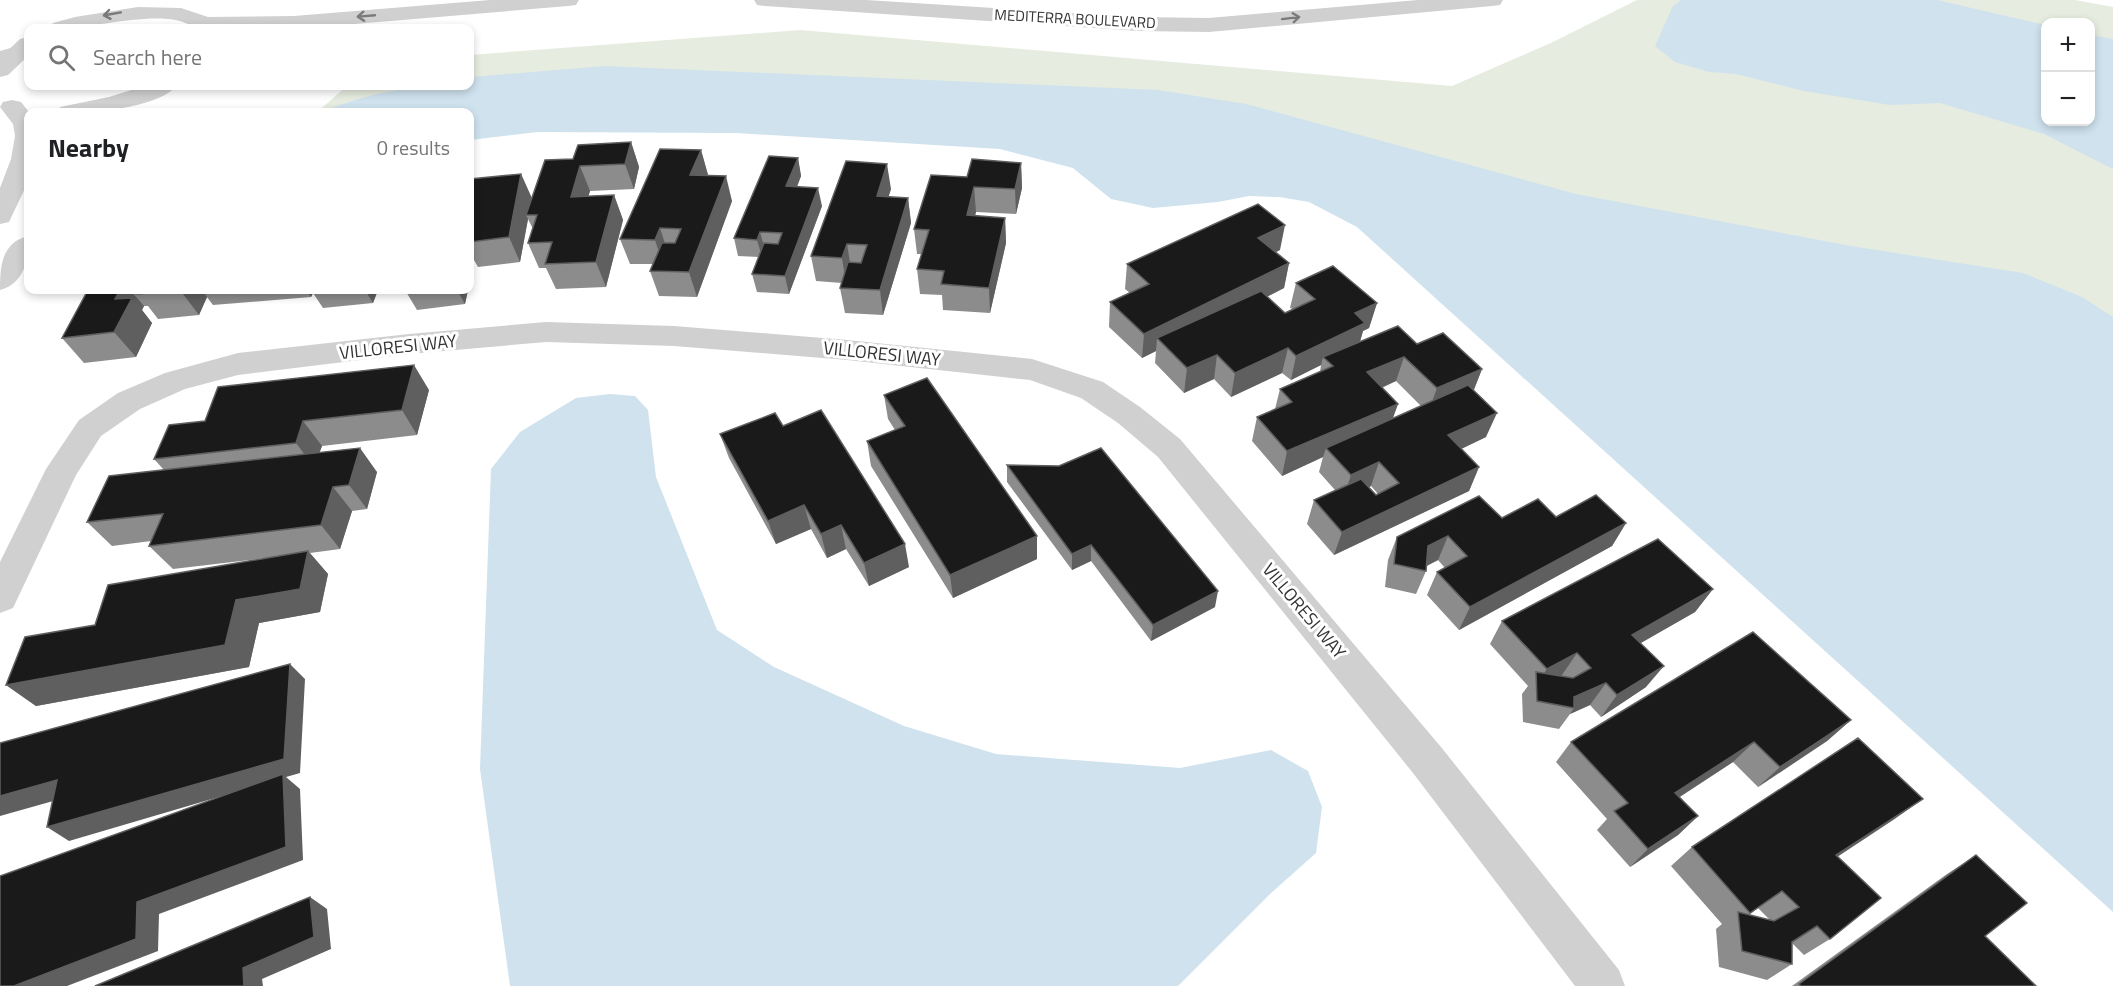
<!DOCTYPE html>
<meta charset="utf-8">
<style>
:root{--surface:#fff;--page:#f2f2f2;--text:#202124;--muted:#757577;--line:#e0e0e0}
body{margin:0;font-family:"Titillium Web",sans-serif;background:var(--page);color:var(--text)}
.controls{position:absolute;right:18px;top:18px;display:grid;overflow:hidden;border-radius:12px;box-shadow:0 3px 9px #0003}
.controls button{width:54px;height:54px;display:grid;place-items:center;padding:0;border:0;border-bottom:2px solid var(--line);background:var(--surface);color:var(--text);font:30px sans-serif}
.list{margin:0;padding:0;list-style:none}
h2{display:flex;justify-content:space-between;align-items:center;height:78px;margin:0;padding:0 24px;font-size:26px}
h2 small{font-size:20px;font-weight:400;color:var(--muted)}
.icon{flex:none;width:33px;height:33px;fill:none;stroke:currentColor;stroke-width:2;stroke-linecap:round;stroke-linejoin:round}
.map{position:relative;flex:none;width:2113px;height:986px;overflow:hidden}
.search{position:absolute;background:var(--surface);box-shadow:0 3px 9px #0003;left:24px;top:24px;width:450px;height:66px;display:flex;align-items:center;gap:15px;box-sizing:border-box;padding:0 21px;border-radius:12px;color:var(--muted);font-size:22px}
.panel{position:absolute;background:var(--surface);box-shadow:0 3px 9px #0003;left:24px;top:108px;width:450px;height:186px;border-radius:12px}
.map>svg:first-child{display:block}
.green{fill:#e6ecdf;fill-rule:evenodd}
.water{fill:#cfe2ee}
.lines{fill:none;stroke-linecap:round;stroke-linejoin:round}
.service{fill:#d0d0d0;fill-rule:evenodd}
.minor{fill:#d0d0d0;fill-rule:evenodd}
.wall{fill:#8c8c8c;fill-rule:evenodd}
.shaded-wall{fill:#5f5f5f}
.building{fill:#1a1a1a;stroke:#5f5f5f;stroke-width:1.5}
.oneway{stroke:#7a7a7a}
.labels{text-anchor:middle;stroke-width:6;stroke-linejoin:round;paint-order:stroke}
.far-street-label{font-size:15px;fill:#333;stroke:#fff}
.street-label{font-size:18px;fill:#333;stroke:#fff}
</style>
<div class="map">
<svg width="2113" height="986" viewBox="0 0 2113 986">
<rect width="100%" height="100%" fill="#fff"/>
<path class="green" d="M1637,0H2075L2113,7V622L1221,151L783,103L440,112H317L347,86H470V55L800,30L1452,86L1553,42ZM2046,22H2090V122H2046Z"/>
<g class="water">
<polygon points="1681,0 1937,0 2045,25 2046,122 2090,122 2091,35 2113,39 2113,169 2044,134 1940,103 1890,105 1804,91 1736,74 1709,72 1675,62 1655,46 1673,6"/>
<path d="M605,66L1158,90L1246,104L1576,194L1851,246L2023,273L2082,297L2113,317V912L1357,227L1309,202L1279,197L1249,196L1218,202L1153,208L1111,199L1073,168L1000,149L737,133L537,132L470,140V112H322C376,90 412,86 470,86V77Z"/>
<polygon points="610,394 635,396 648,410 656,477 717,630 774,667 904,726 996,754 1180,768 1271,750 1308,771 1322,807 1316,853 1269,895 1178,986 510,986 480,769 491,469 520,432 576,398"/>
</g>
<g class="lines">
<polygon class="service" points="21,45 28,49 26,52 0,59 0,51"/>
<g class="minor">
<path d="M490,0H579L576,5L568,6L307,28H194C166,5 86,32 50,28L53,23L75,17L138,7L181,8L208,17L294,16Z"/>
<polygon points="754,0 866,0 1138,17 1209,18 1418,0 1503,0 1500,5 1492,6 1209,32 1138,31 765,6 757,5"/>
<polygon points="28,37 28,56 8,75 0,77 0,58 20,39"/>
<path d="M144,86H176C160,108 82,115 57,112L60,107L109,97Z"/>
<polygon points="12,100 21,102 29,112 28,182 9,222 0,224 0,188 11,159 15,136 13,124 0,107 3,102"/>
<path d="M28,236C30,258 24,284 0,290C0,267 1,243 28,236Z"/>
<polygon points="546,322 674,326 847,340 1032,359 1103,382 1140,407 1180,439 1441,747 1619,970 1625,986 1575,986 1413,773 1158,457 1118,423 1081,398 1030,380 847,360 674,346 546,342 409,354 238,375 185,389 140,409 101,436 76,475 13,608 0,613 0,562 46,469 79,420 118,393 165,373 238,353 409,334"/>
</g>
</g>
<g class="wall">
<polygon points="631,142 639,167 634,189 590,191 588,196 614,195 623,220 606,287 556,289 546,268 539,268 528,243 533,229 528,219 520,262 478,267 474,260 470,261 470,179 521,174 532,198 573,159"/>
<polygon points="701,150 708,175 732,201 697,297 659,296 650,271 653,264 630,264 620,239"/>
<polygon points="798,158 801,176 797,187 822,206 789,294 757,292 752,274 759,257 738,256 734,238"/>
<polygon points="1021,163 1022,188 1016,214 976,212 975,216 1005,218 1006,243 990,313 943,310 942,295 920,294 917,269 922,254 917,254 914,229 967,177"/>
<polygon points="891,189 888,197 908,198 911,223 883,315 845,313 840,288 842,283 816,281 811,256"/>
<path d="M1280,250L1276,252L1289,263L1284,288L1267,297L1285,313L1293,309L1290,308L1296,283L1377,303L1369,328L1363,331L1360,342L1417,344L1482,369L1474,390L1486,437L1461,449L1479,467L1469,491L1334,555L1307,524L1314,500L1335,490L1319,472L1323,457L1282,476L1252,441L1257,417L1275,409L1280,389L1320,372L1321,365L1291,380L1282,373L1231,397L1214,379L1184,393L1155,363L1156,351L1142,358L1109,327L1110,302L1130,293L1125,289L1127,264ZM1396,381L1421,406L1393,418L1398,404L1382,388ZM1371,486L1378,494L1376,495L1369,487Z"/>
<polygon points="88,290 378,290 373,303 323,308 313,293 311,297 213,305 207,297 199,315 158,319 148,306 144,306 142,310 152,323 136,357 84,363 62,338"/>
<polygon points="405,290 468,290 465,304 417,310"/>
<polygon points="429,390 417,435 322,446 319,453 377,472 367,509 352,511 340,549 310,553 328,574 320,612 259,623 249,667 36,706 6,685 95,625 266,558 173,569 149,546 151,541 112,546 87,522 164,470 154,459 205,421"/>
<polygon points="884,395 1037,559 953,598 871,466 867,441 895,430 888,419"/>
<polygon points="783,426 909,567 869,586 846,549 827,558 811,529 776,544 729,458 720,434"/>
<polygon points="1007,465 1215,607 1151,641 1091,561 1072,570 1007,482"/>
<polygon points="1556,517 1626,523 1612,546 1459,630 1427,595 1437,572 1445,568 1438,560 1427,566 1426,571 1416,594 1385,587 1388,560 1397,537"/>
<polygon points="1713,589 1695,612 1641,643 1646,687 1601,717 1590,705 1570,714 1559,729 1523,722 1522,694 1528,686 1490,644 1502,621"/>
<polygon points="1851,720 1827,741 1758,787 1733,762 1680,797 1698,816 1678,835 1630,867 1597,830 1607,819 1556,762 1571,742"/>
<path d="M1896,818L1837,857L1830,939L1804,955L1792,943V964L1767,980L1719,967L1716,929L1722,924L1671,866L1692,847ZM1758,908L1770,920L1749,915Z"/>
<polygon points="1976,855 1985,936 2036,986 1792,986 1947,874"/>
</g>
<g class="shaded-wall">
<polygon points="631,142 639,167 634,189 625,164"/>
<polygon points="701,150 708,175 690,175"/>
<polygon points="798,158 801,176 790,204 786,186"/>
<polygon points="1021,163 1022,188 1016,214 1015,189"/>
<polygon points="887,164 891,189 881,221 877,196"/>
<polygon points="580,166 590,191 581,222 571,197"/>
<polygon points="521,174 532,199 526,215 528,219 520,262 509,237"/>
<polygon points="726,176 732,201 697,297 689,272"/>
<polygon points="974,187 976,212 968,240 967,215"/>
<polygon points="818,188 822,206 789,294 785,276"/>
<polygon points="614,195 623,220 606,287 596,262"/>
<polygon points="908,198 911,223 883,315 880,290"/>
<polygon points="1005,218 1006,243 990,313 989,288"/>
<polygon points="1285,225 1280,250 1254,263 1258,238"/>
<polygon points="660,228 668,253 663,265 655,240"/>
<polygon points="760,232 765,250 762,257 757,240"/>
<polygon points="847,244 851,269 846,283 842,258"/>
<polygon points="1289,263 1284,288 1166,347 1157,338 1156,351 1142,358 1144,334"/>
<polygon points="470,268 472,273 470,285"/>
<polygon points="120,290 130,290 144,306 142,310 152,323 136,357 114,332 115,299"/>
<polygon points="180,290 202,290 207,297 199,315"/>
<polygon points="306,290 311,290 313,293 311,297"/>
<polygon points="365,290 378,290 373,303"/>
<polygon points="457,290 468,290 465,304"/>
<polygon points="1377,303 1369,328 1363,331 1358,348 1323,357 1321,365 1291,380 1296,356 1355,313"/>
<polygon points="1288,348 1282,373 1231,397 1235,373"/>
<polygon points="1217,355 1214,379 1184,393 1187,368"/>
<polygon points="1404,357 1396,381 1359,397 1367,372"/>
<polygon points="414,365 429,390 417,435 402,410"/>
<polygon points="1482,369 1472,394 1428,413 1437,388"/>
<polygon points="1398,404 1389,428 1326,448 1323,457 1282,476 1287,451"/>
<polygon points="1497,413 1486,437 1438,460 1448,435"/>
<polygon points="303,421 322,446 314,467 296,443"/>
<polygon points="360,448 377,472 367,509 349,485"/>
<polygon points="1379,462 1371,486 1343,499 1351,475"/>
<polygon points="1479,467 1469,491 1334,555 1342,532"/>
<polygon points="333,487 352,511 340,549 321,525"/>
<polygon points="804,505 811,529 776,544 768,521"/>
<polygon points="1626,523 1612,546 1459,630 1470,607"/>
<polygon points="841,525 846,549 827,558 821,534"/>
<polygon points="1037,536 1037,559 953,598 950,575"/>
<polygon points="1448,536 1438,560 1418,570 1428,546"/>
<polygon points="905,544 909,567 869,586 864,563"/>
<polygon points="1091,545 1091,561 1072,570 1072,554"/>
<polygon points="308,551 328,574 320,612 259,623 249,667 36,706 6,685 236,600"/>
<polygon points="1713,589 1695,612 1616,657 1632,635"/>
<polygon points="1218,591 1215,607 1151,641 1153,625"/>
<polygon points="1577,653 1562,675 1536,689 1536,685 1547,669"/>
<polygon points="290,664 305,679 300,773 286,777 300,789 303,860 159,914 158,951 67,986 14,986 283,778 69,841 47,827"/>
<polygon points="1664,666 1646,687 1601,717 1617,695"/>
<polygon points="1606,683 1590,705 1570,714 1574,708 1574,697"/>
<polygon points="1851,720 1827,741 1758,787 1780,767"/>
<polygon points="1754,742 1733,762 1656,812 1675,793"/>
<polygon points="57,780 78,794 0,816 0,796"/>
<polygon points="1923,799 1896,818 1811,874 1836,855"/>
<polygon points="1698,816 1678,835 1630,867 1648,849"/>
<polygon points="310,897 327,909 331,949 262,979 263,986 244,986 243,968"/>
</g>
<g class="building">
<polygon points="631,142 625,164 580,166 571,197 614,195 596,262 545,264 552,242 528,243 537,215 526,215 545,160 573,159 578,145"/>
<polygon points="660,149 701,150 690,175 726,176 689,272 650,271 662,243 675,243 681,229 660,228 655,240 620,239"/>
<polygon points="769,156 798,158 786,186 818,188 785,276 752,274 764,243 778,244 782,233 760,232 757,240 734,238"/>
<polygon points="972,159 1021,163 1015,189 974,187 967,215 1005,218 989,288 941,284 944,271 917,269 929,230 914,229 931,175 967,177"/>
<polygon points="846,161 887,164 877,196 908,198 880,290 840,288 848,262 861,263 867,245 847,244 842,258 811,256"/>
<polygon points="521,174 509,237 470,242 470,179"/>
<polygon points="1258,204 1285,225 1258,238 1289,263 1144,334 1110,302 1149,284 1127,264"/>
<polygon points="1333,266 1377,303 1355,313 1365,323 1296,356 1288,348 1235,373 1217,355 1187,368 1157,338 1261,291 1285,313 1315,299 1296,283"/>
<polygon points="88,290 120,290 115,299 132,298 114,332 62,338"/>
<polygon points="140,290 180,290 138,294"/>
<polygon points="1398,326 1417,344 1443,333 1482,369 1437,388 1404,357 1367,372 1398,404 1287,451 1257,417 1292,402 1280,389 1333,366 1323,357"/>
<polygon points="414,365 402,410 303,421 296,443 154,459 169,425 205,421 218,387"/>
<polygon points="927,378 1037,536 950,575 867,441 905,426 884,395"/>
<polygon points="1468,385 1497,413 1448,435 1479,467 1342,532 1314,500 1361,479 1376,495 1399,483 1379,462 1351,475 1326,448"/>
<polygon points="821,410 905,544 864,563 841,525 821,534 804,505 768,521 720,434 775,413 783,426"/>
<polygon points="360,448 349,485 333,487 321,525 149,546 163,514 87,522 109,476"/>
<polygon points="1101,448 1218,591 1153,625 1091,545 1072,554 1007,465 1059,466"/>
<polygon points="1596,495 1626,523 1470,607 1437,572 1467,556 1448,536 1428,546 1426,571 1394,564 1397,537 1479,496 1502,518 1538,499 1556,517"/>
<polygon points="1658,539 1713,589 1632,635 1664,666 1617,695 1606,683 1574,697 1574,708 1537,701 1536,672 1573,678 1591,668 1577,653 1547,669 1502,621"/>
<polygon points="308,551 300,589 236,600 225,645 6,685 25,637 95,625 108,585"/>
<polygon points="1753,632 1851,720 1780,767 1754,742 1675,793 1698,816 1648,849 1614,811 1628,803 1571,742"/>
<polygon points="290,664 284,759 47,827 57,780 0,796 0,743"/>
<polygon points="1858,738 1923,799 1836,855 1881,898 1830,939 1817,926 1792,942 1792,964 1742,951 1738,912 1774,921 1799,907 1782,891 1750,913 1692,847"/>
<polygon points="283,774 286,847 137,902 136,939 14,986 0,986 0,876"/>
<polygon points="1976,855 2027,903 1985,936 2036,986 1801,986 1799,984"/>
<polygon points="310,897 314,937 243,968 244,986 95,986"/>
</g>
<defs><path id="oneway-shaft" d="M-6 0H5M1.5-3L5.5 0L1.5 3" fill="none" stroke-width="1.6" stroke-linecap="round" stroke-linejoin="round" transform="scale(1.5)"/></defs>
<g class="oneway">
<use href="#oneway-shaft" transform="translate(112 14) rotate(170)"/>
<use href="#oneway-shaft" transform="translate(366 16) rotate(175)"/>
<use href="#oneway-shaft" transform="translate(1291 18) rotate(-7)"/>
</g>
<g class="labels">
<g class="far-street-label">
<text transform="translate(1075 19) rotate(3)" y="5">MEDITERRA BOULEVARD</text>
</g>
<g class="street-label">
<text transform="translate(398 347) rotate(-6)" y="6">VILLORESI WAY</text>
<text transform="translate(882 354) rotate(6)" y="6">VILLORESI WAY</text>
<text transform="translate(1304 611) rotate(50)" y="6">VILLORESI WAY</text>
</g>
</g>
</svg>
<div class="controls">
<button>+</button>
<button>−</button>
</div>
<div class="search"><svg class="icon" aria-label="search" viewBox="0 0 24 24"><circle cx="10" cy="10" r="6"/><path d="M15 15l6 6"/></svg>Search here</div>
<section class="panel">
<h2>Nearby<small>0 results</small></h2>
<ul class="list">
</ul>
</section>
</div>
